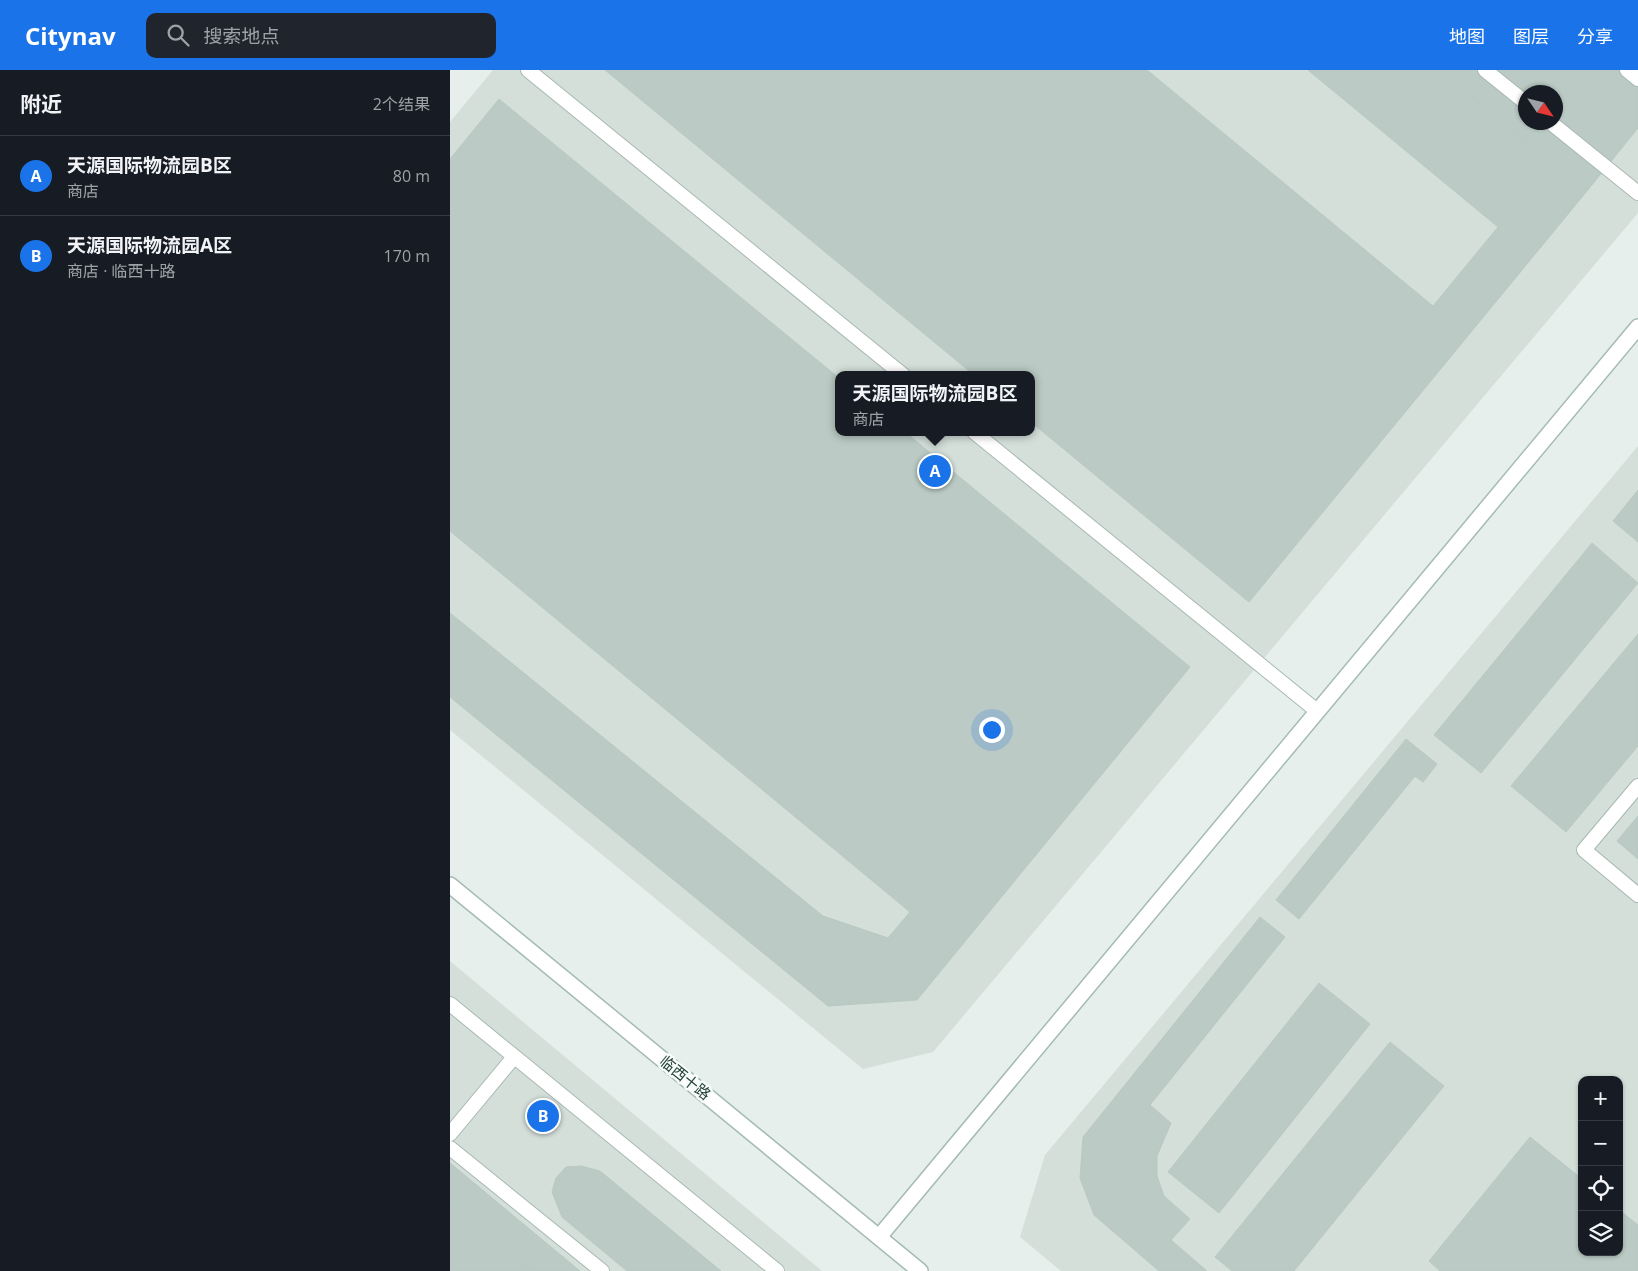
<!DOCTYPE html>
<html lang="zh">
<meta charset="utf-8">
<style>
:root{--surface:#171b24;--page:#20242c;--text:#f1f3f6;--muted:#9ea1a6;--line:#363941;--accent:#1a73e8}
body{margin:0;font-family:"Open Sans","Noto Sans SC",sans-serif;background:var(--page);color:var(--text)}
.controls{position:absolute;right:15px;bottom:15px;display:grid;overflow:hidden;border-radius:10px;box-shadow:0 1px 4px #0004}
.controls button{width:45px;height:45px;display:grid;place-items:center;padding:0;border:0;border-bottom:1px solid var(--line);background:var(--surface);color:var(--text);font:25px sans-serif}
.compass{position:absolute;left:1068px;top:15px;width:45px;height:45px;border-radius:50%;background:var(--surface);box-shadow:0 1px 4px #0004;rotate:125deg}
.you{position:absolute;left:541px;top:659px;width:18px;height:18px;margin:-12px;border:4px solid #fff;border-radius:50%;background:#1a73e8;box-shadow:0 0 0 8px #1a73e833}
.badge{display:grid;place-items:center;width:32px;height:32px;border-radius:50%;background:var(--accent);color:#fff;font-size:16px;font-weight:700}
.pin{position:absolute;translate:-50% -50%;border:2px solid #fff;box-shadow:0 1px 5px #0006}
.popup{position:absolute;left:385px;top:301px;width:200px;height:65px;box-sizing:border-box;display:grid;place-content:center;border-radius:10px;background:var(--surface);filter:drop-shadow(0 1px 4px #0005);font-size:16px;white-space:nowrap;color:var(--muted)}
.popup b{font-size:19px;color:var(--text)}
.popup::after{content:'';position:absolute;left:50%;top:100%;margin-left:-10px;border:10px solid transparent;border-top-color:var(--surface)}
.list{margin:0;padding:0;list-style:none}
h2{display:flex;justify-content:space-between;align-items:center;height:65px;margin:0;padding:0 20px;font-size:21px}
h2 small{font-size:16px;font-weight:400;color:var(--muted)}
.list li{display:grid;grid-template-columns:32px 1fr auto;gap:15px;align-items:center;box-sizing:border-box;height:80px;padding:0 20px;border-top:1px solid var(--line)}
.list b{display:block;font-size:19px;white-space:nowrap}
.list p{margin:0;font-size:16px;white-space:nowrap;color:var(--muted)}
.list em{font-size:16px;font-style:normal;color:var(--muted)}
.icon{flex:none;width:28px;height:28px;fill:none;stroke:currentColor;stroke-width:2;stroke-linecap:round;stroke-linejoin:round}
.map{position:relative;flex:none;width:1188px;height:1201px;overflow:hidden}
header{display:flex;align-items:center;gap:30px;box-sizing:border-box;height:70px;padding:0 25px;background:var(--accent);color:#fff}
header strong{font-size:24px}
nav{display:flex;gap:28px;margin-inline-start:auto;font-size:18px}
.search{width:350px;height:45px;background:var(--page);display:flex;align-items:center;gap:12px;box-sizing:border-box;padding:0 18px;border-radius:10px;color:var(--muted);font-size:19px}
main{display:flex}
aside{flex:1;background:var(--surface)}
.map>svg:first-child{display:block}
.built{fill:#d4dfda;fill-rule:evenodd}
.building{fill:#bbcac4;stroke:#b8c9c2;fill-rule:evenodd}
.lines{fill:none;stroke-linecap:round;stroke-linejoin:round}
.lane-casing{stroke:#a8b8b2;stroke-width:16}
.secondary-casing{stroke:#a4bbb3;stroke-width:18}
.lane{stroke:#fff;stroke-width:14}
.secondary{stroke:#fff;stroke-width:15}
.labels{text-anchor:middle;stroke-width:5;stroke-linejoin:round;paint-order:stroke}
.street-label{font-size:15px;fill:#24423a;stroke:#f7fbf9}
</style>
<header>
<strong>Citynav</strong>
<div class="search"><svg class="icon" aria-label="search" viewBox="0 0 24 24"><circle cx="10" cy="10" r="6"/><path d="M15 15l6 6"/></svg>搜索地点</div>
<nav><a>地图</a><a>图层</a><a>分享</a></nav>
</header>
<main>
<aside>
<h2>附近<small>2个结果</small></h2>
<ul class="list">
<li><span class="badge">A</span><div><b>天源国际物流园B区</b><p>商店</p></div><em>80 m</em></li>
<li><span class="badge">B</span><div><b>天源国际物流园A区</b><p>商店 · 临西十路</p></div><em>170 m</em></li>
</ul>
</aside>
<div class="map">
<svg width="1188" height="1201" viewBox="0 0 1188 1201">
<rect width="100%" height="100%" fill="#e6efeb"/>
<g class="built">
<path d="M43,0H1188V143L483,982L413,999L0,660V52ZM1076,22H1106V52H1076ZM389,305H581V362H389Z"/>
<path d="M1188,376V1201H611L570,1167L595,1085ZM1132,1010H1169V1182H1132Z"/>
<polygon points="0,891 372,1201 0,1201"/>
</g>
<g class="building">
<polygon points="155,0 697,0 983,236 1048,157 858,0 990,0 1137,121 799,532 581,352 581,305 524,305"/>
<path d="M990,0H1188V58L1137,121ZM1076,22H1106V52H1076Z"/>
<polygon points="49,29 389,308 389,362 455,362 740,597 467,930 378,936 0,627 0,543 373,846 438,868 460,842 0,461 0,89"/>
<polygon points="1188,420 1188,472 1163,451"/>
<polygon points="1142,473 1188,513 1031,703 984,665"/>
<polygon points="1188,564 1188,676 1116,762 1061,716"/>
<polygon points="956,669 987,694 973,712 965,706 849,849 826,830"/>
<polygon points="1188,746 1188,789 1167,771"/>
<polygon points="810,847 835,867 700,1035 721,1053 707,1086 707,1106 714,1126 740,1149 721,1170 757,1201 709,1201 644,1145 630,1108 633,1067"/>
<polygon points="869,913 920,954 769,1143 718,1102"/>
<polygon points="940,972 994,1016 844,1201 782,1201 765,1187"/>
<polygon points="1080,1067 1132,1109 1132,1182 1169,1182 1169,1140 1188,1155 1188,1201 990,1201 979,1191"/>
<polygon points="0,1093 130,1201 81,1201 0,1132"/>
<polygon points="131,1096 150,1101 271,1201 177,1201 112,1147 102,1122 106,1108 116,1097"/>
<polygon points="0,1132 81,1201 0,1201"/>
</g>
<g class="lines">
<g class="lane-casing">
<g id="lane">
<polyline points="78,0 453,305"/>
<polyline points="1035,0 1076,33"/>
<polyline points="1177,0 1188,9"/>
<polyline points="1100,52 1188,123"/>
<polyline points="524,362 867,641"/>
<polyline points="1188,716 1134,780 1188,825"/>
<polyline points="0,934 327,1201"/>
<polyline points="0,1064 64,987"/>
<polyline points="0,1078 152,1201"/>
</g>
</g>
<g class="secondary-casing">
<g id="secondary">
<polyline points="0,815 470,1201"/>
<polyline points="429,1167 1188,257"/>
</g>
</g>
<use href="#lane" class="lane"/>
<use href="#secondary" class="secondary"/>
</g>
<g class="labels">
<g class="street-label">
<text transform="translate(235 1008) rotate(39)" y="5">临西十路</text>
</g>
</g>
</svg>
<div class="controls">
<button>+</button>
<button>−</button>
<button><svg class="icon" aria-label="locate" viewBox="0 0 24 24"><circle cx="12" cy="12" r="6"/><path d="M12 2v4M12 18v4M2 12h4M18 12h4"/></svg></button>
<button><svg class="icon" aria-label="layers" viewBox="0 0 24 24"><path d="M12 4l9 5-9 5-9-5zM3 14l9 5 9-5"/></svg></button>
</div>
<svg class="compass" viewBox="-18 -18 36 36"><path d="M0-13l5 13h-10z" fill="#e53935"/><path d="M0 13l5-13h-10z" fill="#9ea1a6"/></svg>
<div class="you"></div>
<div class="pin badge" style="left:485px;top:401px">A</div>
<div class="popup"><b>天源国际物流园B区</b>商店</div>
<div class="pin badge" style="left:93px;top:1046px">B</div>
</div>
</main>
